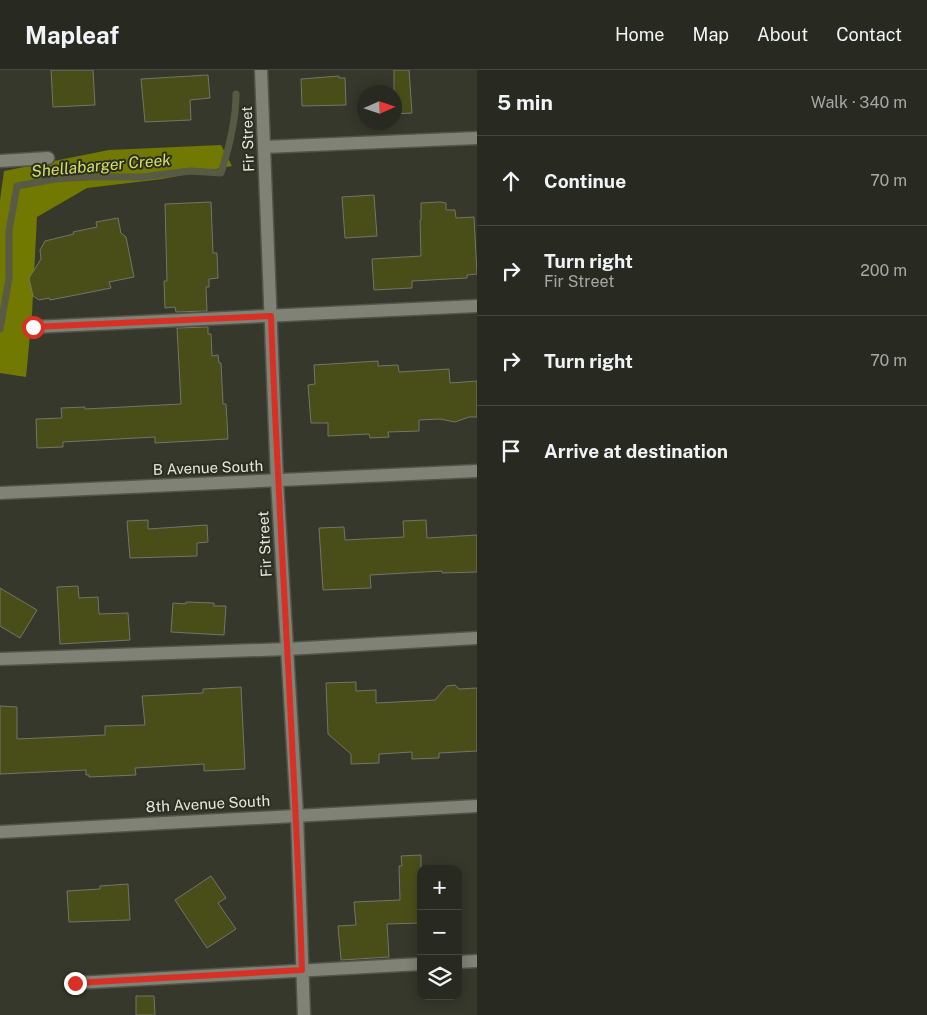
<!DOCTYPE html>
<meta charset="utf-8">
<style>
:root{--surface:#282a21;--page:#34362e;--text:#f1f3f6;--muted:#a5a7a5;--line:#44463f}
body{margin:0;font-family:"Public Sans",sans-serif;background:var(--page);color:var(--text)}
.controls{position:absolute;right:15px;bottom:15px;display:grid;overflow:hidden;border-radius:10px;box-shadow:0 2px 12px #0003}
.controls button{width:45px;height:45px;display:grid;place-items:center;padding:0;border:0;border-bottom:1px solid var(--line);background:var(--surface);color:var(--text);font:25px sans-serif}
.compass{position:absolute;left:357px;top:15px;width:45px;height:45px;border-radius:50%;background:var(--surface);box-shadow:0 2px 12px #0003;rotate:87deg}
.stop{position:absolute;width:15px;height:15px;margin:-11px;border:4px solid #d93025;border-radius:50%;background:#fff}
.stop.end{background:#d93025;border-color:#fff;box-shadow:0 1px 5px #0008}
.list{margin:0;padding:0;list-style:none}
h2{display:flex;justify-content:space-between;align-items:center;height:65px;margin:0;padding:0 20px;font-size:21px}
h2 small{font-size:16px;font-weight:400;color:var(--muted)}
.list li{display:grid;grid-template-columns:32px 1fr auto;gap:15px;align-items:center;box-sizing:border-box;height:90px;padding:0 20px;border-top:1px solid var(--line)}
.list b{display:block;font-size:19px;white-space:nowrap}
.list p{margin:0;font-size:16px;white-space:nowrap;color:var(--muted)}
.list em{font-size:16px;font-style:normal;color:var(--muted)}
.icon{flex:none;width:28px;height:28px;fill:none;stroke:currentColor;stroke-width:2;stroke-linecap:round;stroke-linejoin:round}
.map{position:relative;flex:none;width:477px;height:945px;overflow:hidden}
header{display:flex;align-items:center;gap:30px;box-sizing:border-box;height:70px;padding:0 25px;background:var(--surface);border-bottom:1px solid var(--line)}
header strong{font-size:24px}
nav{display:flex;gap:28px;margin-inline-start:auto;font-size:18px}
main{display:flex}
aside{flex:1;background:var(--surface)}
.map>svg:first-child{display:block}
.forest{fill:#717901}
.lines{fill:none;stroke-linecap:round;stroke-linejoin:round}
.stream{stroke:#585a43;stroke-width:7}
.building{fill:#494e19;stroke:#737568}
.minor-casing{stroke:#525349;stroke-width:15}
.minor{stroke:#808275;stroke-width:12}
.route{stroke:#d93025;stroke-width:6}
.labels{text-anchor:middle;stroke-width:4;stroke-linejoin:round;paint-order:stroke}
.street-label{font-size:15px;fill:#e6e7e0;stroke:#2c2e22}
.water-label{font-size:16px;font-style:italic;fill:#d5e15f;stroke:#2c2e22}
</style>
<header>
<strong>Mapleaf</strong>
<nav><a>Home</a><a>Map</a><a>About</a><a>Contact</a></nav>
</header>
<main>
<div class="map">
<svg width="477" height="945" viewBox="0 0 477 945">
<rect width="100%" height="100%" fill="#36382c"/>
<polygon class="forest" points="221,75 232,96 162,109 87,118 37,147 32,244 26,307 0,303 0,130 4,101 109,80"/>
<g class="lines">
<path class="stream" d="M0,259L9,209V161L17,116L55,109L88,107H142L190,101L221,103C229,78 236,51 236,24"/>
</g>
<g class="building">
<polygon points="51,0 93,0 95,35 53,37"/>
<polygon points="394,0 409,0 412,43 394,44"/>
<polygon points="208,5 210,28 190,30 191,50 145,52 141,9"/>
<polygon points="339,6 339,8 345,8 346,35 302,36 301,9"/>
<polygon points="374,125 377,166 345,168 342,127"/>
<polygon points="211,132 213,183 217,183 218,208 209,209 209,217 206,217 207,241 176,242 175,237 165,238 164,211 167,211 165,134"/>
<polygon points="440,132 446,133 446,140 455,140 456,148 474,147 477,204 467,205 467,208 412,211 412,218 374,220 372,189 421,186 420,150 421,150 421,133"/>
<polygon points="118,148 121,163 126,167 134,207 109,212 111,218 86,223 50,230 49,228 39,230 33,226 29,208 41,189 40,180 45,171 74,164 73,162 97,157 96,152"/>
<polygon points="208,257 208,264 211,264 212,286 218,285 219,293 221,293 223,334 226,334 228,369 155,373 155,367 63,372 63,377 37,378 36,349 62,348 61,338 85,337 85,339 181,334 177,258"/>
<polygon points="378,291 378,296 398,295 399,302 449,299 450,313 477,311 477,347 469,347 455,352 440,349 419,350 419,361 388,362 389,367 370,368 369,364 328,366 328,353 311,353 308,315 315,314 314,295"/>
<polygon points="148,450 148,459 207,455 208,472 197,473 197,486 130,488 127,451"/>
<polygon points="426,450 427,468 477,465 477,502 442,503 442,501 370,505 371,518 323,520 319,458 344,457 345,470 404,467 403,451"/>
<polygon points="78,516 79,528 98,527 99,544 128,543 130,570 60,574 57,517"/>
<polygon points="0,518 37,540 20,568 0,556"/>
<polygon points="186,532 214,533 214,536 226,536 224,565 171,562 173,533 186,534"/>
<polygon points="356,612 356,621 376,620 376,633 435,630 447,616 455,615 459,619 477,618 477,681 439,683 439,688 412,689 412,682 379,684 379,693 351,694 351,684 328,664 326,613"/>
<polygon points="241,617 245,699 204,701 204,694 135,698 136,705 89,707 89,705 86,705 86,700 0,704 0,636 17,637 17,669 105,665 105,656 145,655 142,626 203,623 203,619"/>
<polygon points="421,785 421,853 387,854 389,887 341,890 338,856 356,855 354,832 400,830 399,796 402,796 401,786"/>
<polygon points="211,806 226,828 218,833 236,859 207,878 175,830"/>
<polygon points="128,814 130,850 69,852 67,821 100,819 100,816"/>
<polygon points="136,926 154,926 155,945 136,945"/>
</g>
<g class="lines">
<g class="minor-casing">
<g id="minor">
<polyline points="261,0 277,411 297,745 304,945"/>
<polyline points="264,77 477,68"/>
<polyline points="0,91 48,88"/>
<polyline points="33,257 477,236"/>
<polyline points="0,423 477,401"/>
<polyline points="0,589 287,579 477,568"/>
<polyline points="0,762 477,736"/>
<polyline points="458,892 477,891"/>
<polyline points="75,913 421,894"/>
</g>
</g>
<use href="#minor" class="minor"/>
</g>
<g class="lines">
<path class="route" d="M33,257L271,246C279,464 295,682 302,900L75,913"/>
</g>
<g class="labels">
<g class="street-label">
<text transform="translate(248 69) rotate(-92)" y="5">Fir Street</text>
<text transform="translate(208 398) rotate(-2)" y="5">B Avenue South</text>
<text transform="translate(265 474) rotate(-93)" y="5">Fir Street</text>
<text transform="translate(208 734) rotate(-3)" y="5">8th Avenue South</text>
</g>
<g class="water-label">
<text transform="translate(101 95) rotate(-5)" y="6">Shellabarger Creek</text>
</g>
</g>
</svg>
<div class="controls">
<button>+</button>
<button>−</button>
<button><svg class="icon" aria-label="layers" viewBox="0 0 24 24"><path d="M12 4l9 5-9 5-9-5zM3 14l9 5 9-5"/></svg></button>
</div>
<svg class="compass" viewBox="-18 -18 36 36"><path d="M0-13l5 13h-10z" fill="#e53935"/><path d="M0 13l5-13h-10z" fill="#a5a7a5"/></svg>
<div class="stop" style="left:33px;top:257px"></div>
<div class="stop end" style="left:75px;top:913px"></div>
</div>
<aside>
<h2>5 min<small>Walk · 340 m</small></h2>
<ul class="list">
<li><svg class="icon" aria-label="ahead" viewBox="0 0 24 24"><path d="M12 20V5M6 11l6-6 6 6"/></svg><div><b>Continue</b></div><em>70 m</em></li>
<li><svg class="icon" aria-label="right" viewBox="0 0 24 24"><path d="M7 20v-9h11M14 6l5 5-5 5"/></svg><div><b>Turn right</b><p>Fir Street</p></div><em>200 m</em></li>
<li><svg class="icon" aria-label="right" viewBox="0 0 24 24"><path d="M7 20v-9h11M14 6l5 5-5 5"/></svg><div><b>Turn right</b></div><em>70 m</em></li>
<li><svg class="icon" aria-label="arrive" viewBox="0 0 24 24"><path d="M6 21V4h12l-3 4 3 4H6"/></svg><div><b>Arrive at destination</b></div></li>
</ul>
</aside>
</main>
